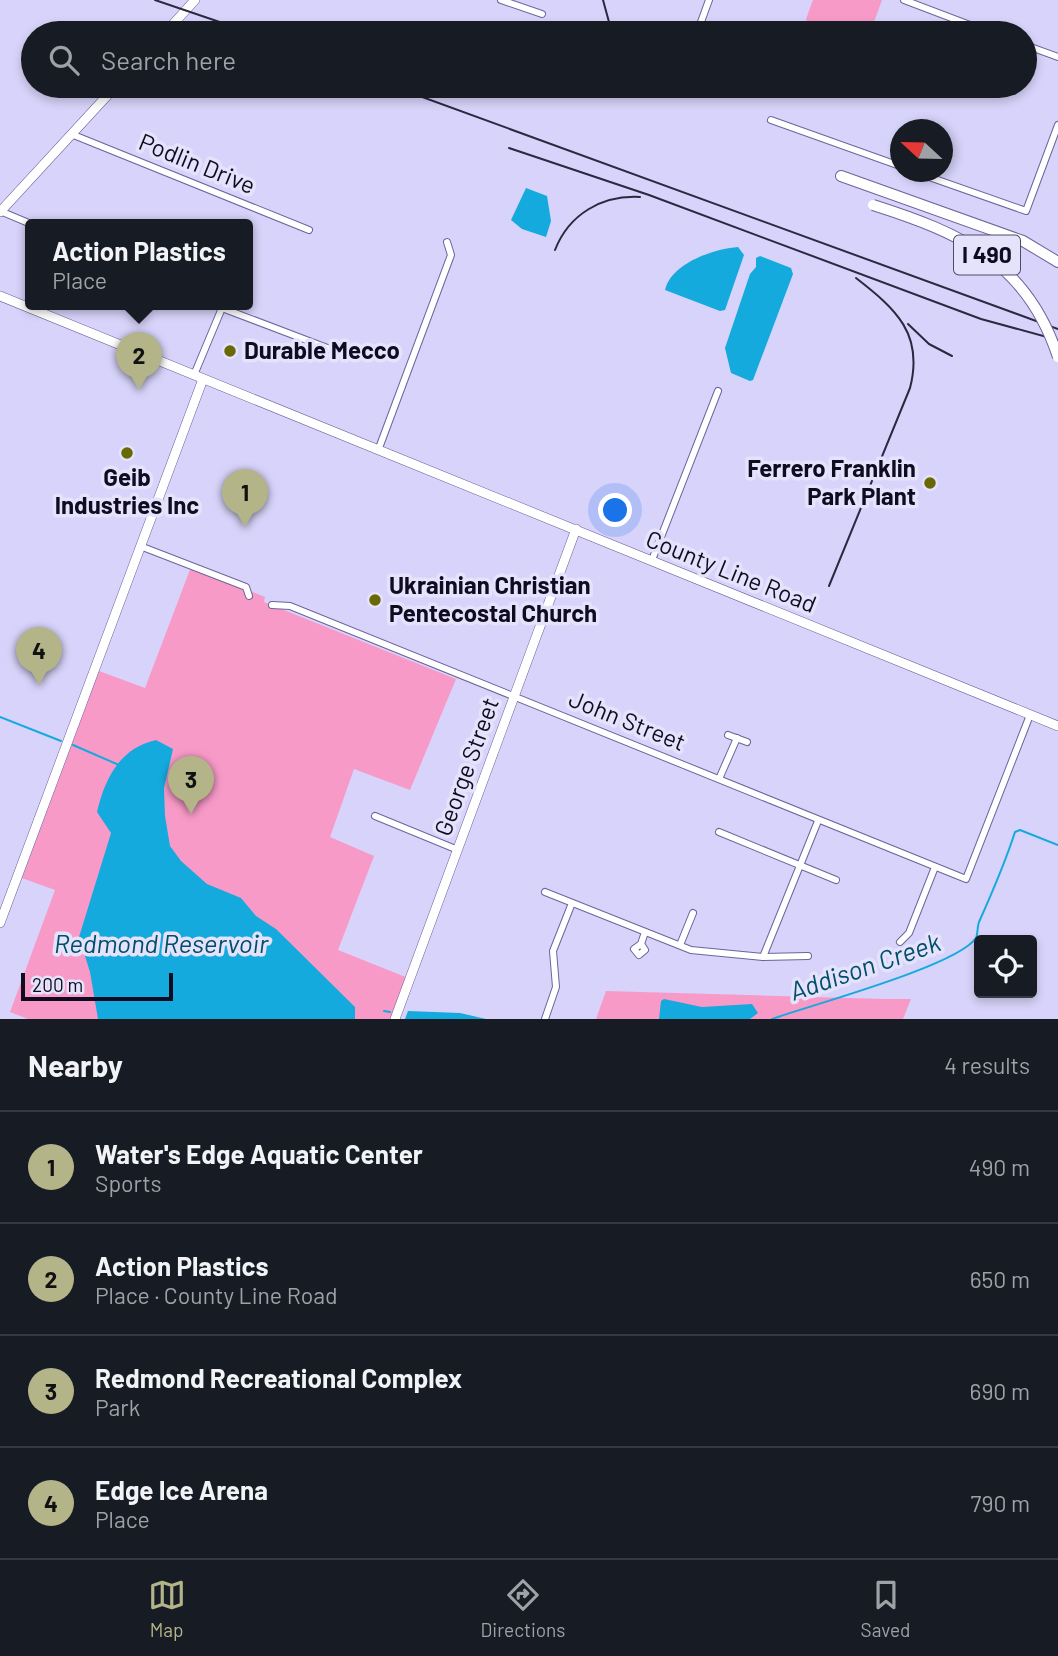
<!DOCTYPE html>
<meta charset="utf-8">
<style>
:root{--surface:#171b24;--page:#242831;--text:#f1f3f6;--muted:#9ea1a6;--line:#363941;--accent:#b3b589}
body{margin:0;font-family:Barlow,sans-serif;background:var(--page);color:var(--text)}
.controls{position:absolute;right:21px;bottom:21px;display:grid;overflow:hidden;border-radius:7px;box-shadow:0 4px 10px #0003}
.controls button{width:63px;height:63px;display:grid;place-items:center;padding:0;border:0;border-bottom:2px solid var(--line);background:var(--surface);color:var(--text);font:35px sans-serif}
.compass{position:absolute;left:890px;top:119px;width:63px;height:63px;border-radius:50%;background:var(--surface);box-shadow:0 4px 10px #0003;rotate:292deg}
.scale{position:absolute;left:21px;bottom:18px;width:152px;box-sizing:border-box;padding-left:7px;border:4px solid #0f0b21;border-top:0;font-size:19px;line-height:24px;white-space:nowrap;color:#0f0b21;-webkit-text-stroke:5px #e5e2fc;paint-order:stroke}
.you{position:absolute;left:616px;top:511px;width:24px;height:24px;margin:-18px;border:5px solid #fff;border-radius:50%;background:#1a73e8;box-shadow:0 0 0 10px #1a73e833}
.badge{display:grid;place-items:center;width:46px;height:46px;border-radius:50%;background:var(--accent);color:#111;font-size:23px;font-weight:700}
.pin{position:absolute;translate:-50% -58px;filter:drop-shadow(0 2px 4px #0008)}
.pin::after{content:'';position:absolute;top:37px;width:24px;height:21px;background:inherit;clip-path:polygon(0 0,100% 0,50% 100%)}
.popup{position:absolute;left:25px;top:219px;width:228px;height:91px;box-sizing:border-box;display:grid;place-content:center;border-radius:7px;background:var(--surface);filter:drop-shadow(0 2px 5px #0005);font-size:23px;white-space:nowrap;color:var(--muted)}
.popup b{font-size:26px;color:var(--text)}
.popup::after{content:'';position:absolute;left:50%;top:100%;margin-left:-14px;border:14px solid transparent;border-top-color:var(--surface)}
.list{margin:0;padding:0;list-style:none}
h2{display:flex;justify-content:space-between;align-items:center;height:91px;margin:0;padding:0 28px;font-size:30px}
h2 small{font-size:23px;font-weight:400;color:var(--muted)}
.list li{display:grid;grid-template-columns:46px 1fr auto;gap:21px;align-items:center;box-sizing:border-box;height:112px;padding:0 28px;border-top:2px solid var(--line)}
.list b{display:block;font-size:26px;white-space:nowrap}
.list p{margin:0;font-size:23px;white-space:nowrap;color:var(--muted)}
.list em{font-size:23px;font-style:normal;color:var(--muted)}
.icon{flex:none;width:38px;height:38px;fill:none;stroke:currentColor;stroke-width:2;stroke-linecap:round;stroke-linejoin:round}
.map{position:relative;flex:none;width:1058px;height:1019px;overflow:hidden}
.search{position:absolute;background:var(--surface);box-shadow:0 4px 10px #0003;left:21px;right:21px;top:21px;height:77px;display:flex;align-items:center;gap:18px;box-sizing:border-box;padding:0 24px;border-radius:38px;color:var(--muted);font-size:26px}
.sheet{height:539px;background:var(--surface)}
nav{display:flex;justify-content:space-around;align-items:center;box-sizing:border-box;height:98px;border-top:2px solid var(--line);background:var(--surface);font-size:19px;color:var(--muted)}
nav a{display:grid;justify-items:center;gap:4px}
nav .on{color:var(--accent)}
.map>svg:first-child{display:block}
.green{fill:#f89ac8}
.water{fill:#14aade}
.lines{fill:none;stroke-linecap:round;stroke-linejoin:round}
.stream{stroke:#14aade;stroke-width:2}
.street-casing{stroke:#6c649c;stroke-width:8}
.secondary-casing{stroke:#6c649c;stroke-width:10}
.highway-casing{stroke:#6c649c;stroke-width:12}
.street{stroke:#fff;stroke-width:6}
.secondary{stroke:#fff;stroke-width:9}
.highway{stroke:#fff;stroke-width:10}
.rail{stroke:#2c2840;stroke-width:2}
.highway-bridge-casing{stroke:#6c649c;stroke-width:12;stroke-linecap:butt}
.highway-bridge{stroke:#fff;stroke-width:10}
.poi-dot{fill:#686904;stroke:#e5e2fc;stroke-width:2.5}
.labels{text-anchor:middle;stroke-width:7;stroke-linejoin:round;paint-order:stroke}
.shield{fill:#e5e2fc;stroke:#4f4c63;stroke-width:2}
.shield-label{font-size:23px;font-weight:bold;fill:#0f0b21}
.street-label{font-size:24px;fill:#0f0b21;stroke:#e5e2fc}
.poi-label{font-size:24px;font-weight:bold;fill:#0f0b21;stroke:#e5e2fc;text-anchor:start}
.water-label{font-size:26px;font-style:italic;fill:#004e69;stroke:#e5e2fc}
</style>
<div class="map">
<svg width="1058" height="1019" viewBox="0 0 1058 1019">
<rect width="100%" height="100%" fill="#d7d3fa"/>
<g class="green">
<polygon points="813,0 882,0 870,33 810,33 806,19"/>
<polygon points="191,567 265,597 264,602 456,679 410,790 354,769 330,837 374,856 338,950 408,978 392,1019 28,1019 10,1012 55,890 19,877 99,671 145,688"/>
<polygon points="606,991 884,999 911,999 903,1019 596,1019"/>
</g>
<g class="water">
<polygon points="526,188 547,196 551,221 546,237 522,229 511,220"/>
<path d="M738,247L744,255L725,310L720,311L665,290C671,263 714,249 738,247Z"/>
<polygon points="760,256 791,268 793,274 753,380 750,381 731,373 725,348 750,274 756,267 756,258"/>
<path d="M156,740L173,749L164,788L165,816L170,846L181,861L207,884L241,898L256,916L276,929L355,1007V1019H98L90,972L79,937L111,833L97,812C105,778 120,748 156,740Z"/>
<polygon points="664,999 702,1007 752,1004 758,1013 750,1019 659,1019 661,1001"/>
<polygon points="408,1011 460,1013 486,1019 405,1019"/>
</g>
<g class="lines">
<g class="stream">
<polyline points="0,717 61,741"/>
<polyline points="73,745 119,765"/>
<polyline points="384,1011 390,1012"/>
<path d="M772,1019C811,1005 957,966 976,938C978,934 977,927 979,922C992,893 1005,863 1015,832L1020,830L1058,845"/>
</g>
<g class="street-casing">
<g id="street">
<polyline points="501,0 542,14"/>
<polyline points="904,0 991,33"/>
<polyline points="697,33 709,0"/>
<polyline points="1025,45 1058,57"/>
<polyline points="771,120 900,166"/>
<polyline points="71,134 309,230"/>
<polyline points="915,172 1026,211 1058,125"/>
<polyline points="0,211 31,224"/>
<polyline points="194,375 222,308 330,349"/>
<polyline points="379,448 451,255 447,242"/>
<polyline points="140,546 246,587 249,596"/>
<polyline points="652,560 718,391"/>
<polyline points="272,605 290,606 966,879 1030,715"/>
<polyline points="728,735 747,742"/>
<polyline points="719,779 737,738"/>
<polyline points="375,816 458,850"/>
<polyline points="719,832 836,880"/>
<polyline points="545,892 691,950 763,957 808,956"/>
<polyline points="900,942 909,933 935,867"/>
<polyline points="641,944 645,950 639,955 634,949 641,944 645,932"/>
<polyline points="680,945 693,913"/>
<polyline points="763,957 818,821"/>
<polyline points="545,1019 556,987 553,951 572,903"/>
</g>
</g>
<g class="secondary-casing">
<g id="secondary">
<polyline points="165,33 195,0"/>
<polyline points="0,212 116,86"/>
<polyline points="0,296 1058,726"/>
<polyline points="0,923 203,379"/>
<polyline points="395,1019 576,529"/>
</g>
</g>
<g class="highway-casing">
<polyline id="highway" points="841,176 1023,241 1058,262"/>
</g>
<use href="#street" class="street"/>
<use href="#secondary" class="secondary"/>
<use href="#highway" class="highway"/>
<g class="rail">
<polyline points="155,0 252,33"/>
<polyline points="603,0 612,33"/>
<polyline points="794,33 796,31"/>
<polyline points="392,86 1058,329"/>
<polyline points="680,86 720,86"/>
<polyline points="509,148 649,195 981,319 1058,340"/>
<path d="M555,250C569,214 602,195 640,197"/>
<polyline points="908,324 929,344 952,356"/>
<path d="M829,586L910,388C924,334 896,309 856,278"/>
</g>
<g class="highway-bridge-casing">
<path id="highway-bridge" d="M873,205C961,233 1027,262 1058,357"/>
</g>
<use href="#highway-bridge" class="highway-bridge"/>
</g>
<g class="poi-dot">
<circle cx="230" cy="351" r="7"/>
<circle cx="127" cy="453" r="7"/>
<circle cx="930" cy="483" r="7"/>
<circle cx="375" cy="600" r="7"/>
</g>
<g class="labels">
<rect class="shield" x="954" y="235.5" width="66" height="39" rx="5"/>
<g class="shield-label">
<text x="987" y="263">I 490</text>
</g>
<g class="street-label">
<text transform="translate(197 164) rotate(22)" y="8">Podlin Drive</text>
<text transform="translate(731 572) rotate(22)" y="8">County Line Road</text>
<text transform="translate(627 721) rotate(22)" y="8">John Street</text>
<text transform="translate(467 767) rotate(-70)" y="8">George Street</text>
</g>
<g class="poi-label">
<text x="244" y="359">Durable Mecco</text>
<text x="916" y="477" text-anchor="end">Ferrero Franklin<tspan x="916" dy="28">Park Plant</tspan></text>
<text x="127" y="486" text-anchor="middle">Geib<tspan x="127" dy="28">Industries Inc</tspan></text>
<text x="389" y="594">Ukrainian Christian<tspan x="389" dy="28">Pentecostal Church</tspan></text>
</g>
<g class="water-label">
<text x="161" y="953">Redmond Reservoir</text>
<text transform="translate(865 967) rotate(-19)" y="9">Addison Creek</text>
</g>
</g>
</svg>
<div class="controls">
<button><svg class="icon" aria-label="locate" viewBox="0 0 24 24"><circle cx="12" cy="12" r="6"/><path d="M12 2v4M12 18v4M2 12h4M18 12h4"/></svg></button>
</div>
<svg class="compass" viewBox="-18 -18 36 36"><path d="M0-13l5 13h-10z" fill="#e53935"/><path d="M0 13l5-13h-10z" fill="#9ea1a6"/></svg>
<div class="scale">200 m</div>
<div class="you"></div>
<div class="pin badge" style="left:245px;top:527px">1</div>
<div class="pin badge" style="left:139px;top:390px">2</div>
<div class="popup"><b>Action Plastics</b>Place</div>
<div class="pin badge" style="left:191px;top:814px">3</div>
<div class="pin badge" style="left:39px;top:685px">4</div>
<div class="search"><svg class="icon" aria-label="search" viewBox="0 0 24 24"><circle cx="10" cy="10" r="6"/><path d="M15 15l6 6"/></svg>Search here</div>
</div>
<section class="sheet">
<h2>Nearby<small>4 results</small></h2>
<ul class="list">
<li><span class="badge">1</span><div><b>Water's Edge Aquatic Center</b><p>Sports</p></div><em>490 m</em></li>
<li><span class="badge">2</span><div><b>Action Plastics</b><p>Place · County Line Road</p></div><em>650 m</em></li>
<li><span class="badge">3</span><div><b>Redmond Recreational Complex</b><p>Park</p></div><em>690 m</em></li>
<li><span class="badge">4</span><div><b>Edge Ice Arena</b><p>Place</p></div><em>790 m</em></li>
</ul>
</section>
<nav>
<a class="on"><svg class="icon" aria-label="map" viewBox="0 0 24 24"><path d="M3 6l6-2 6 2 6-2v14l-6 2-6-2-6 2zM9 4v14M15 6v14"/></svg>Map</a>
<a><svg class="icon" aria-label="directions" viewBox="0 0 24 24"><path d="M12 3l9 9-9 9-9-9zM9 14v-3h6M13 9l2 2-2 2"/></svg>Directions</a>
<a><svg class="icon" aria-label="saved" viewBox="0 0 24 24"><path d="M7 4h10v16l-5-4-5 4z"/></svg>Saved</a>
</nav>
